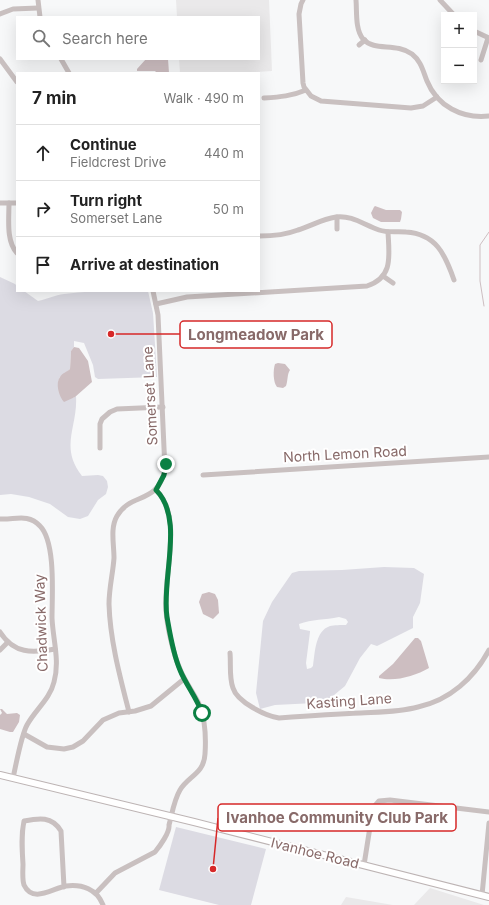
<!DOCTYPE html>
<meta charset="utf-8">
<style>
:root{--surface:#fff;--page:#f2f2f2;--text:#222;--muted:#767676;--line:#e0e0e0}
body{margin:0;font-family:Inter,sans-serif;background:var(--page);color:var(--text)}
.controls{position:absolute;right:12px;top:12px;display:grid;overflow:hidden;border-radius:0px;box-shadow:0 4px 16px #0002}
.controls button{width:36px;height:36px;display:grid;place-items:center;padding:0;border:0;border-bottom:1px solid var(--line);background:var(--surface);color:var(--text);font:20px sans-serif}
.stop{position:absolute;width:12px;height:12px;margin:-9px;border:3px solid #0b8043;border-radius:50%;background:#fff}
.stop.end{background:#0b8043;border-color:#fff;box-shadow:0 1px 4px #0008}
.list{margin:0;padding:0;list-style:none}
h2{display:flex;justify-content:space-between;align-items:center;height:52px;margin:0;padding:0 16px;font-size:17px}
h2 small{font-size:13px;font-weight:400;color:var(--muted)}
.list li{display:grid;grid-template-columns:26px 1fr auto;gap:12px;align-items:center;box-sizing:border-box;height:56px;padding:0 16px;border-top:1px solid var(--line)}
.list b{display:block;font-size:15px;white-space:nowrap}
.list p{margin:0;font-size:13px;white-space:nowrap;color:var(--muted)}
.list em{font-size:13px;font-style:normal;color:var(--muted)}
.icon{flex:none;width:22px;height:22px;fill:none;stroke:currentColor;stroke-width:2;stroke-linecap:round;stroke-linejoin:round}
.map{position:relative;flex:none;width:489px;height:905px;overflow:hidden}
.search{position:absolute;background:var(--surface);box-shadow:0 4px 16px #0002;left:16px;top:16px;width:244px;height:44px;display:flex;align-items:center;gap:10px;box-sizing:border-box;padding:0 14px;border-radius:0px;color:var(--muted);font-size:15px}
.panel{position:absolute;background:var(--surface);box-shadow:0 4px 16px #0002;left:16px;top:72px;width:244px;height:220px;border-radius:0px}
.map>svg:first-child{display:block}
.built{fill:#eae9ea}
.green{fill:#dcdbe3;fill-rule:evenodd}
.water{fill:#cdbec1}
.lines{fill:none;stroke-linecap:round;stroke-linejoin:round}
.stream{stroke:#cdbec1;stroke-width:1}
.major-casing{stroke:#bdb4b4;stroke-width:8}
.minor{stroke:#c9c0c0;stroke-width:5}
.major{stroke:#fff;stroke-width:6}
.route{stroke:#0b8043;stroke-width:5}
.labels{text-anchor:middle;stroke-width:4;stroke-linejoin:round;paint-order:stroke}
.street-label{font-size:14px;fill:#886a69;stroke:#fff}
.leader{fill:none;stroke:#d62828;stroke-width:1.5}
.callout-dot{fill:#d62828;stroke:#fff;stroke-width:1.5}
.callout{fill:#fff;stroke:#d62828;stroke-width:1.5}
.callout-label{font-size:15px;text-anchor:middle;font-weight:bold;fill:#886a69}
</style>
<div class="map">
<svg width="489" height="905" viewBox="0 0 489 905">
<rect width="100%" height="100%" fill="#f7f8f9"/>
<g class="built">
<polygon points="176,0 269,0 272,71 240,73 180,73 179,59 259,59 259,17 177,17"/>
<polygon points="430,888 484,905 414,905"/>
<polygon points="346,897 393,905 341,905"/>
</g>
<g class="green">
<path d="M0,277L15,284L17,286V291H24L38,301C47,299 55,295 64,294C92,290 120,292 148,291L153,313L157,377L98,379L95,377L93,365L84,343L74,341V347L71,351L70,369C58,381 58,372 59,393L73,398L76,396C78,427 59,447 82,476L98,475L103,476L107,481L108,487L106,494L98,500L88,516L80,519L68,517L50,504L29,497L11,494L0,495Z"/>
<path d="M384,567L414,568L424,574L420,603L413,617V628L377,646L371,644L360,658L345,686L328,700L315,703L275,705L260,709L256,693L263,621L272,602L292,573L299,571L342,570ZM339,617L346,619L348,622L346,625C341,625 334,625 330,626C315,631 315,653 313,666L311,668L307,669L306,663L310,632V631L300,629L299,624C312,619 325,620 339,617Z"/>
<polygon points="176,827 266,849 251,905 219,905 159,890"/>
</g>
<g class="water">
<polygon points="146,59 168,59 169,73 157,73 155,71 137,71 137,69"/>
<polygon points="375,206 386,210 400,210 402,212 401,219 400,222 381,222 373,218 371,213 374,207"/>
<path d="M74,347L79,348L88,361L92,382L75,397L64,402C59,397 55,383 60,377C62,373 67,372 70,369L71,351Z"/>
<path d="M278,363L285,364L290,370C287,374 288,381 286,386L283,388L277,387C273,382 273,370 275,364Z"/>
<polygon points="209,592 215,594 218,600 219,613 213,619 203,614 199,602 202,594"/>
<path d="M415,638H418L421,641L429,668C415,676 395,682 379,678V676L393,664Z"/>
<polygon points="0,709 2,709 7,714 17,713 20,715 19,722 13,732 10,732 0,729 0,715 2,713"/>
</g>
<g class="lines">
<polyline class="stream" points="484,306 480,281 480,245 489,232"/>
<g class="major-casing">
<polyline id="major" points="0,775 194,822 489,897"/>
</g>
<g class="minor">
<polyline points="38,0 40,17"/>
<polyline points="303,0 301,4 299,14 303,83 304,87 311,96 321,101 411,108 423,106 437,97"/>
<path d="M356,0C357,12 355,29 363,39C375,52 395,42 412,54C421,61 423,71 427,81C437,106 462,119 489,116"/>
<polyline points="440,0 454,15"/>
<polyline points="0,14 13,9 38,8"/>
<polyline points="474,31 489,38"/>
<polyline points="359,45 365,40"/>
<polyline points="0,59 17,82"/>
<polyline points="61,59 69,73"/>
<polyline points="481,60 488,38"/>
<path d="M264,98C280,97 292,96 306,90"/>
<polyline points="0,203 17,203"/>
<path d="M9,203C9,219 6,241 17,253"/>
<polyline points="337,217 337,229"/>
<path d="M259,236C272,236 285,235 298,230C311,226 322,219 336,217C352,215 364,225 379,230C388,233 397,231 406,232C436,234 445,254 454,280"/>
<polyline points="383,276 393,283"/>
<path d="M156,304L187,297L367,286C394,277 389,255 388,232"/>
<polyline points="100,448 100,424 102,419 110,412 117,409 163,407"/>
<polyline points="203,475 489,457"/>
<path d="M0,519C15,520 28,513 40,526C56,542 52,596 52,618C53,640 60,661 54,682C50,699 35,710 27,725C21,736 16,765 13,778"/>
<path d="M0,632C14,654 32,653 55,649"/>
<polyline points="0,650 8,642"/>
<path d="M230,653C231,664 229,678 233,688C237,702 266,716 279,718C306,716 334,714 361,713C380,712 400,712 418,707C450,700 474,678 489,650"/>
<path d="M129,712C120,677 110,640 109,604C109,588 113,573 114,558C114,544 110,528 117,516C131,492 157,505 165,470L158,315L153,291"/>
<polyline points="24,734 47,747 64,749 73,747 83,741 103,720 119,713 135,711 151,706 184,679"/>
<polyline points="364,865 373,808 379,801 390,800 489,812"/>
<path d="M64,887L61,831C52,816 39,818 24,821C21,835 22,849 23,864C23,870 22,879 24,885C33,904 53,888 66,886C82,884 97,889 103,905"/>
<path d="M96,893L115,873L155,852C160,846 170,832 169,825C172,814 174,800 180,790C188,776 204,774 205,754C206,739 205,720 200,706C194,693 185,682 180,669C173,653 167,627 166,610C163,575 184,517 156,490"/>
<polyline points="482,895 489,823"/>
</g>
<use href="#major" class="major"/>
</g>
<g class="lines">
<path class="route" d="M166,464L164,475L156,490C185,519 161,579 167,617C170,634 173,654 180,670C186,685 197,698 202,713"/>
</g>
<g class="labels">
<g class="street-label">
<text transform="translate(150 396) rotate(-93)" y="5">Somerset Lane</text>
<text transform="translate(345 454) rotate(-3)" y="5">North Lemon Road</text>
<text transform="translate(41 623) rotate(-92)" y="5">Chadwick Way</text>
<text transform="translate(349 701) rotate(-4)" y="5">Kasting Lane</text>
<text transform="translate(315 853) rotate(14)" y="5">Ivanhoe Road</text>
</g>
</g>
<path class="leader" d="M111 334L180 334M213 869L218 818"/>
<g class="callout-dot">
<circle cx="111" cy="334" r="4"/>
<circle cx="213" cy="869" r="4"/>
</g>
<g class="callout">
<rect x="180" y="321" width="152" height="27" rx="4"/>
<rect x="218" y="804" width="238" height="27" rx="4"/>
</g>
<g class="callout-label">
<text x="256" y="340">Longmeadow Park</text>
<text x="337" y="823">Ivanhoe Community Club Park</text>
</g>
</svg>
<div class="controls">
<button>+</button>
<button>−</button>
</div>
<div class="stop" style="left:202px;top:713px"></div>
<div class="stop end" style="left:166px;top:464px"></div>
<div class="search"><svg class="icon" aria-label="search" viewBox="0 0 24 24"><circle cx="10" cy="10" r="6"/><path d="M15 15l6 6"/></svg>Search here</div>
<section class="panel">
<h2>7 min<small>Walk · 490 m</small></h2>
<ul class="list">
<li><svg class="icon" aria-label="ahead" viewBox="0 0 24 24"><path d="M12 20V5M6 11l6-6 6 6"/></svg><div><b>Continue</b><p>Fieldcrest Drive</p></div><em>440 m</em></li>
<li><svg class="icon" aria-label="right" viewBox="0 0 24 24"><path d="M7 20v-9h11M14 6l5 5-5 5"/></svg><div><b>Turn right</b><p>Somerset Lane</p></div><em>50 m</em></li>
<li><svg class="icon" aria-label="arrive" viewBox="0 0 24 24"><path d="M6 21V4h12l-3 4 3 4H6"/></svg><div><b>Arrive at destination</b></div></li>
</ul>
</section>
</div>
